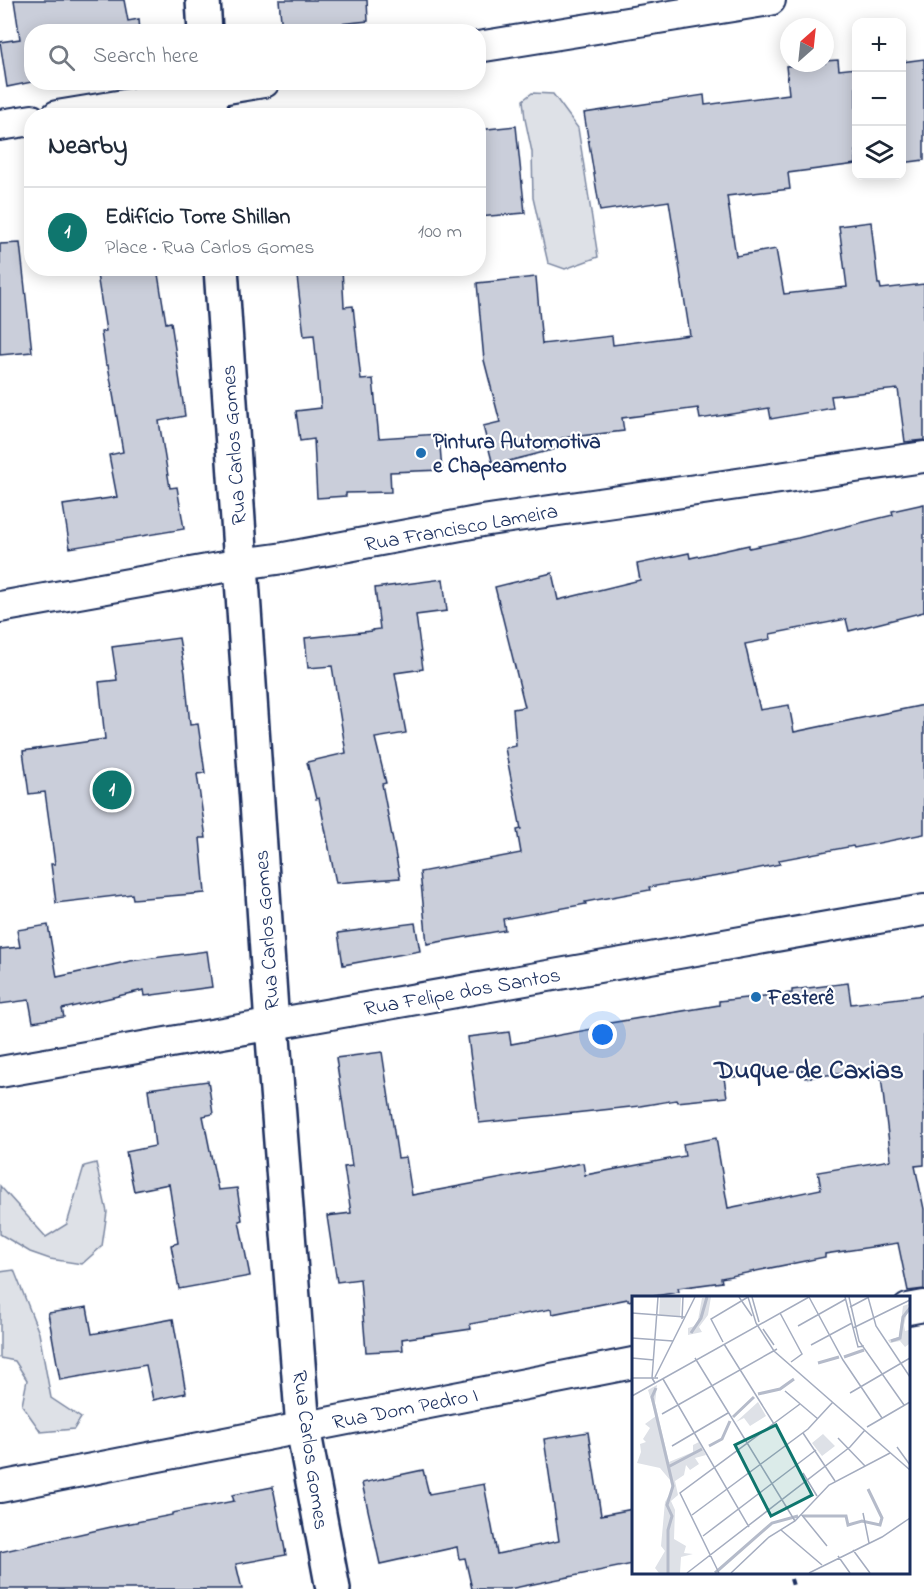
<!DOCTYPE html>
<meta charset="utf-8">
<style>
:root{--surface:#fff;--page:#f6f6f7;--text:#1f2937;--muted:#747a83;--line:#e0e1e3;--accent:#0f766e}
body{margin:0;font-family:"Indie Flower",sans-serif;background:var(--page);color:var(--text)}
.controls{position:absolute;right:18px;top:18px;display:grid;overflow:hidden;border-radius:12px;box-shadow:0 3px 15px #0003}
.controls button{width:54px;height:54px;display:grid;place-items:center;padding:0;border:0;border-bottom:2px solid var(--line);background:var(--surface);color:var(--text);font:30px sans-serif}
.compass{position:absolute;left:780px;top:18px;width:54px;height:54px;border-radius:50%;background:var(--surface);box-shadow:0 3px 15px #0003;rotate:27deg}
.you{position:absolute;left:603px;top:1035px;width:21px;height:21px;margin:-15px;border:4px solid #fff;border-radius:50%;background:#1a73e8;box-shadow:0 0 0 9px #1a73e833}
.badge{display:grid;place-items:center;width:39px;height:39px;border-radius:50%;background:var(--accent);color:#fff;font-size:20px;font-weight:700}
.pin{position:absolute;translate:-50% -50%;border:3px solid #fff;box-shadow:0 2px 6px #0006}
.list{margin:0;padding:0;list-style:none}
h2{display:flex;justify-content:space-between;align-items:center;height:78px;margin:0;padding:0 24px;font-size:26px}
h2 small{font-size:20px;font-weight:400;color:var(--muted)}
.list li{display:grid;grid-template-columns:39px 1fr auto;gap:18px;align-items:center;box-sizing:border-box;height:90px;padding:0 24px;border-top:2px solid var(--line)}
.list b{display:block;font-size:22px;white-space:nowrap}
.list p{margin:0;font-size:20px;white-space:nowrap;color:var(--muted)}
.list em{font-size:20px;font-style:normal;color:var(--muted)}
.icon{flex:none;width:33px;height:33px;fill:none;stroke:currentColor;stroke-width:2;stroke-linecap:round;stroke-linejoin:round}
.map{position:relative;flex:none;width:924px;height:1589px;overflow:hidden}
.search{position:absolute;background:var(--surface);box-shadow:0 3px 15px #0003;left:24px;top:24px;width:462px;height:66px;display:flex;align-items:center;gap:15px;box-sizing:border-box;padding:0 21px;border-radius:24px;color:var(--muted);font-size:22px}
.panel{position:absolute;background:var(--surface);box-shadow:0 3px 15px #0003;left:24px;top:108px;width:462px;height:168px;border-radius:24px}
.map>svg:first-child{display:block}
.green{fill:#dee1e7;stroke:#7c88a2;stroke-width:1.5}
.building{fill:#caceda;stroke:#1b2f5e;stroke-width:1.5}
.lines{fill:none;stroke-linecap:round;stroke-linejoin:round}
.street-casing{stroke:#1b2f5e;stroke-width:34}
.secondary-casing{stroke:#1b2f5e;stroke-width:38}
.path{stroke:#1b2f5e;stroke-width:4;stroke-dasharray:6 4.5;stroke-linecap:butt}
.street{stroke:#fff;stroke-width:30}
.secondary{stroke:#fff;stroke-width:33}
.poi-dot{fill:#1f6fb2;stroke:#fff;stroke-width:2}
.labels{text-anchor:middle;stroke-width:4.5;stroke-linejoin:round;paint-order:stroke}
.poi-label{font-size:21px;font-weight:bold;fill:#1b2f5e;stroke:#fff;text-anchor:start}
.street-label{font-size:21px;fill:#1b2f5e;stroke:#fff}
.district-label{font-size:27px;font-weight:bold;fill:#1b2f5e;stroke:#fff}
.inset-river{fill:none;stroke:#b5bbca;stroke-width:3}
.inset-road{fill:none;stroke:#a4acbf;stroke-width:1.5}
.view{fill:#0f766e;fill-opacity:0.15;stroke:#0f766e;stroke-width:3}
.inset-edge{fill:none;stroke:#1b2f5e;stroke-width:3}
</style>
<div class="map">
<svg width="924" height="1589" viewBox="0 0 924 1589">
<rect width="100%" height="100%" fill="#fff"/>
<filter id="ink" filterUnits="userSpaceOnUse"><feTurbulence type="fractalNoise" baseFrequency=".0167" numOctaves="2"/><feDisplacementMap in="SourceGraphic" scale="12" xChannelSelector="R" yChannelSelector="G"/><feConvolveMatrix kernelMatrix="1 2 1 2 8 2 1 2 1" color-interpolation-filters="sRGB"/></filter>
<g filter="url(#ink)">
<g class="green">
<polygon points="532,93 553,94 578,128 598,257 565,269 548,263 533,198 532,152 525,119 523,100"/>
<polygon points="96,1163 107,1212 102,1246 82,1264 50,1259 30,1252 0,1234 0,1186 46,1237 67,1224 84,1166"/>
<polygon points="14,1270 39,1333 51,1398 81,1418 74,1429 41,1432 22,1405 27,1380 15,1361 0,1358 0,1272"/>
</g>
<g class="building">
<polygon points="14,0 124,0 128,21 139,19 140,32 32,32 32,82 7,87 0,42 20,39"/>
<polygon points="279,0 367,0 368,21 282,30"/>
<polygon points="924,59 924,160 902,163 902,62"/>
<polygon points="838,60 839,70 856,68 856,164 788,173 790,189 727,196 736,256 776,249 784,294 847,287 839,226 871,222 878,284 880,284 881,289 924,284 924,440 905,442 898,389 831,396 833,408 771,419 769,408 700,419 698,408 622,418 624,431 562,438 564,447 493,465 483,426 500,422 484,360 477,283 536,277 542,344 612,336 613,345 690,335 669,201 600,211 584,113 704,95 705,105 789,94 786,66 825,63 825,61"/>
<polygon points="516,126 525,213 478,217 478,130"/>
<polygon points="20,243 32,352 0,355 0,244"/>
<polygon points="96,268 157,268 166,323 171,322 185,416 159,421 170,488 177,487 184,529 70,548 63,505 117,497 109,455 123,452 108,365 106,365 101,332 106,331"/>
<polygon points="296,268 342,268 344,307 353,306 361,380 373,379 379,438 439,434 442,470 390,472 391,492 346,493 346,496 317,498 314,439 300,441 296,411 321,408 314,335 304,336"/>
<polygon points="924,504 924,612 849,631 846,619 770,634 771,639 745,644 760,710 789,705 794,732 924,705 924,834 854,848 853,846 779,860 780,864 725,875 649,887 650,890 585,902 586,904 503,919 505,930 427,944 420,872 521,853 517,830 521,829 505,748 516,746 513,709 525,707 495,587 552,573 558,600 640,580 637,564 689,553 690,558 749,545 749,548 798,538 893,515 892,511"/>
<polygon points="443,579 447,611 416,615 423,669 395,673 406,733 375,738 386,783 382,784 400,878 336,883 319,798 316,799 307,762 346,753 332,666 308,668 305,638 372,631 372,630 380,629 375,588"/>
<polygon points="179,638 185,673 190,725 198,724 205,773 197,774 206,838 200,838 205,893 133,899 132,894 56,903 51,864 55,864 45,792 29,794 23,751 105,739 99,682 117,680 112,647"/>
<polygon points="415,923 420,951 343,965 338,933"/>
<polygon points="48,925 57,977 130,961 207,951 212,987 145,996 144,990 62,1009 64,1017 33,1022 29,1000 0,1004 0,949 20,947 17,930"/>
<polygon points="848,983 851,1004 924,995 924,1165 915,1166 924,1209 924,1289 908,1291 898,1243 825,1254 825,1257 721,1278 722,1282 678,1288 679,1292 644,1298 633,1298 633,1300 628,1301 628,1299 552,1314 551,1309 470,1324 471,1329 402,1339 403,1350 366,1352 360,1279 337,1282 327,1216 351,1213 344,1167 352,1166 336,1058 382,1052 398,1158 406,1157 412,1195 583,1163 585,1175 685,1156 683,1144 716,1138 728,1208 821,1189 818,1172 891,1160 880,1068 805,1078 803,1070 724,1078 727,1097 677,1102 676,1100 640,1106 479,1123 468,1037 509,1032 511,1044 598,1028 598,1025 719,1005 719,1001 792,993 792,990"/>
<polygon points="208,1081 213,1114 203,1116 218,1190 237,1188 242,1220 239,1221 250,1276 179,1289 171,1245 178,1243 169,1184 134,1191 126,1152 155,1146 148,1089"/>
<polygon points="87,1307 92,1334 173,1319 186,1393 153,1400 146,1365 60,1380 48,1313"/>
<polygon points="588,1432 601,1515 633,1509 633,1564 509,1589 472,1589 465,1558 459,1559 457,1547 380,1564 362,1483 423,1470 429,1494 484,1484 497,1554 559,1541 544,1439"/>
<polygon points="273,1487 286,1555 236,1564 242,1589 0,1589 0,1552 111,1527 172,1515 172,1513 234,1501 232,1495"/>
</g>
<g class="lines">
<g class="street-casing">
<g id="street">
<polyline points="478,47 770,0"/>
<polyline points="57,116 264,82"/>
<polyline points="0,125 32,120"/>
<polyline points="0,607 241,564 284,558 482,521 924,457"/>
<polyline points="0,1072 924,910"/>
<polyline points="908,1309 924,1306"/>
<polyline points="0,1487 633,1363"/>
</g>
</g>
<g class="secondary-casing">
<g id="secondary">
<polyline points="203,0 205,32"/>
<polyline points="209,82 211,116"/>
<polyline points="221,268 272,1025 303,1428 333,1589"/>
</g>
</g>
<polyline class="path" points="791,1579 794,1589"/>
<use href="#street" class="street"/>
<use href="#secondary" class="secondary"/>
</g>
</g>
<g class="poi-dot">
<circle cx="421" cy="453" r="6"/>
<circle cx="756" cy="997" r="6"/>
</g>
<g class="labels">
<g class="poi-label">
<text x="433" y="448">Pintura Automotiva<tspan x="433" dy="24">e Chapeamento</tspan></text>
<text x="768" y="1004">Festerê</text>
</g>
<g class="street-label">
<text transform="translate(233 445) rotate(-94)" y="7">Rua Carlos Gomes</text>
<text transform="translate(461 527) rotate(-10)" y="7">Rua Francisco Lameira</text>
<text transform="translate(266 930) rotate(-94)" y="7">Rua Carlos Gomes</text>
<text transform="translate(462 991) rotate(-10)" y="7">Rua Felipe dos Santos</text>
<text transform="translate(405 1408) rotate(-11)" y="7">Rua Dom Pedro I</text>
<text transform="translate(311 1450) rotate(82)" y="7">Rua Carlos Gomes</text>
</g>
<g class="district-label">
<text x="809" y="1078">Duque de Caxias</text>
</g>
</g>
<g transform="translate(632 1296)">
<rect width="278" height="278" fill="#fff"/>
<path d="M28,1L49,2L48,20L27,19ZM79,1L76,19L67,31L70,36L56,39V32L63,30L66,24L70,2ZM277,8L272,29L273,35L277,34V48L273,51L268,45L258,47L256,44L267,41L271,10ZM25,89L23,107L37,166L61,156V149L67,146L74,159L63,162L67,168L58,174L54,169L52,179L43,185L46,199L39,205L43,214L42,243L54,250L52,257L61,258L49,261L48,277H27L23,272L33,255L29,250L33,206L40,194L38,184L28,172L5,167L9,156L8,148L14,146L11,143L18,132L13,128L24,120L16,94ZM126,106L134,120L118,130L112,122L104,126ZM191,138L203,150L190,160L180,147Z" fill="#dee1e7"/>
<path class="inset-river" d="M59,37L69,22L75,1M259,45L268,42L271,21L278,12M212,61L232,54M186,67L207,61M24,92L20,101L41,190L35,209L40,220L36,234V277M126,98L148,93L162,83M101,121L122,101M77,150L90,143L98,125M36,171L70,153M171,220H214L216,229L230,225L248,229L250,222L236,193M83,277L140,227L166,220"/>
<path class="inset-road" d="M107,1L120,20M116,1L124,27M120,1L127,26M177,1L211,64L250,122M213,1L226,51L232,50M217,1L227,45L272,109M236,1L244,30L278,81M218,11L237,1M0,17L53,21M148,17L170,58L159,66M50,23L51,1M124,27L142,55L278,174M166,30L214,3M221,32L278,4M131,33L142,49M0,42L41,45M91,46L79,23L116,1M92,48L142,128M179,49L220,27M0,62L22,64M63,62L163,225M23,81L63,1M0,82H26M31,83L117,231M23,87L20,82L26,1M153,95L186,123M218,97L278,62M0,100L177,1M30,118L145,53M235,131L278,106M171,137L203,185M206,142L233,170M40,150L96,117M265,151L278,169M171,177L185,200M231,217L237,247M169,218L195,250M60,219L176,133L201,106M149,234L190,269M71,240L184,154M221,254L238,277M206,260L218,277M55,277L218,151L233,134M87,277L48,197L168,108M99,277L137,241L163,225L197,189L258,157M177,277L250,241L278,222"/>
<path class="view" d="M144,129L180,199L139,220L103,149Z"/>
<rect width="278" height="278" class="inset-edge"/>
</g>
</svg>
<div class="controls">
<button>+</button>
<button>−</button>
<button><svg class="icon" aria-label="layers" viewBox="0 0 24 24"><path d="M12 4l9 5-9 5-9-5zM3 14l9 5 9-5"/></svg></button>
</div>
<svg class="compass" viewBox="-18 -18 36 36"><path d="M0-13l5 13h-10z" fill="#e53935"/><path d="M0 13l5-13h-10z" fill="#747a83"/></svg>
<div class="you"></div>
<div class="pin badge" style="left:112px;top:790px">1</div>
<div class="search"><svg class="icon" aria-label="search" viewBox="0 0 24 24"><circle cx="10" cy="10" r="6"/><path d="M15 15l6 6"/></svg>Search here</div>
<section class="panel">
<h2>Nearby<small></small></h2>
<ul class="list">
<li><span class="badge">1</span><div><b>Edifício Torre Shillan</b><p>Place · Rua Carlos Gomes</p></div><em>100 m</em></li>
</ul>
</section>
</div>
